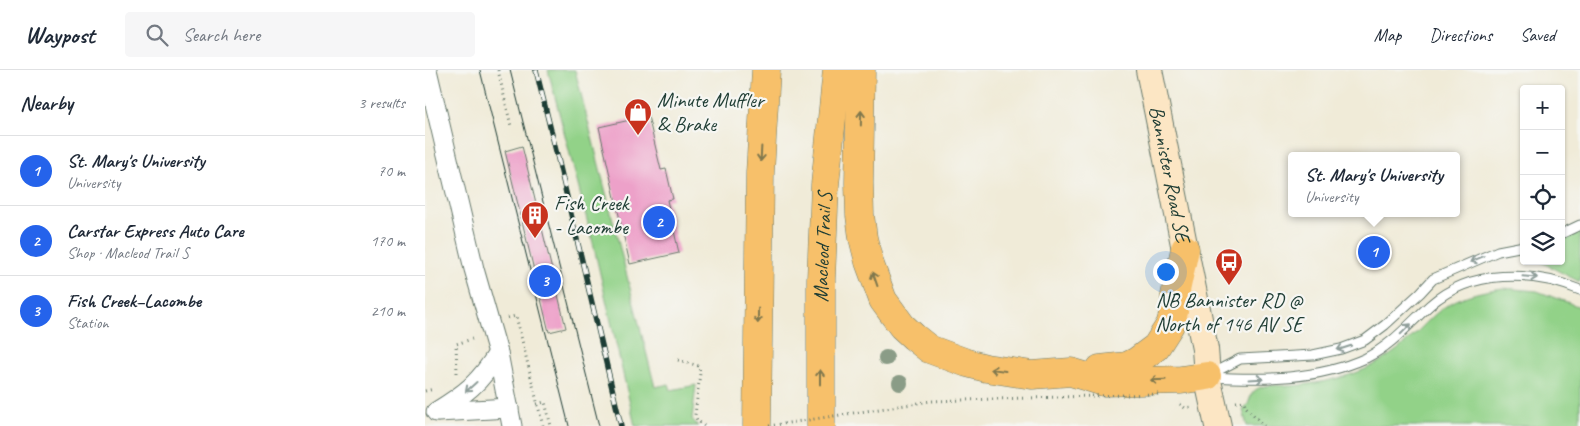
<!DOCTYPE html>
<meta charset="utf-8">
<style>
:root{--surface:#fff;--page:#f6f6f7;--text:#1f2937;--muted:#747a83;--line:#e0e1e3;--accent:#2563eb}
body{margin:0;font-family:Caveat,sans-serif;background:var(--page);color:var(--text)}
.controls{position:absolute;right:15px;top:15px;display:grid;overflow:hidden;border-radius:5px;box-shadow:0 1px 4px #0004}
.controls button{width:45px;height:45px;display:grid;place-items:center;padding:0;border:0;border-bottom:1px solid var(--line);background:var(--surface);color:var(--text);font:25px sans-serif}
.you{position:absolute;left:740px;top:201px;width:18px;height:18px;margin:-12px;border:4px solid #fff;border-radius:50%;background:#1a73e8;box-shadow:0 0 0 8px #1a73e833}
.badge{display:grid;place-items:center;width:32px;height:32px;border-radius:50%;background:var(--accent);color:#fff;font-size:16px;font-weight:700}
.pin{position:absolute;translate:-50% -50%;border:2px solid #fff;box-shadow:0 1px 5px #0006}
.popup{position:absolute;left:863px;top:82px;width:172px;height:65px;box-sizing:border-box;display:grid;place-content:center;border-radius:5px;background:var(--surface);filter:drop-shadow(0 1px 4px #0005);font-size:16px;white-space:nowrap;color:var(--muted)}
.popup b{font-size:19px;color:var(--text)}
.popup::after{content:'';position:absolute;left:50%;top:100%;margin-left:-10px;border:10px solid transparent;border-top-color:var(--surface)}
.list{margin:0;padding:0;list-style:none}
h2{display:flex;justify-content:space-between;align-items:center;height:65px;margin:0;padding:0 20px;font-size:21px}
h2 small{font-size:16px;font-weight:400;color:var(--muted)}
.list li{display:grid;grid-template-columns:32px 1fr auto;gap:15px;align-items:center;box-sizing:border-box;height:70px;padding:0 20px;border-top:1px solid var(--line)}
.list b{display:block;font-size:19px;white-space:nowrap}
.list p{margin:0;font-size:16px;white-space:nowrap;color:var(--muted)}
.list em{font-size:16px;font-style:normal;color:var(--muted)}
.icon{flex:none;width:28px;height:28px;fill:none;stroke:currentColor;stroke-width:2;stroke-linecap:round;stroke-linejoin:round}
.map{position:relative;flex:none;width:1155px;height:356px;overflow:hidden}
header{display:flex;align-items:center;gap:30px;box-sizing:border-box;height:70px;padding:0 25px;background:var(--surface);border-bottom:1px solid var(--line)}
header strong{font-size:24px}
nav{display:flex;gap:28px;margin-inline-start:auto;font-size:18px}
.search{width:350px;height:45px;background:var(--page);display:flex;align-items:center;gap:12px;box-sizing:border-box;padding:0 18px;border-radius:5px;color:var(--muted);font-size:19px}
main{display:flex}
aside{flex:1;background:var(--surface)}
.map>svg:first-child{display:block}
.green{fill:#92d288;stroke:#58885e}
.building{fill:#eda1c9}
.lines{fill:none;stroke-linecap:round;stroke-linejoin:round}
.lane-casing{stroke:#687a6d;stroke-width:11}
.street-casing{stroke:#687a6d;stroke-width:21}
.secondary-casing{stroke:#687a6d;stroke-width:28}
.highway-casing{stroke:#687a6d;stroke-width:29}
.path{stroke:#687a6d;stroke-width:3;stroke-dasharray:1 4;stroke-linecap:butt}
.lane{stroke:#fff;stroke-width:9}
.street{stroke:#fff;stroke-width:19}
.secondary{stroke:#fce6c4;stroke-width:26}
.highway{stroke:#f7c06b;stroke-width:28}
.tram{stroke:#1f3d34;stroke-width:1}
.rail-casing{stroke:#1f3d34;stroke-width:5.5}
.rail{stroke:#f6f6f2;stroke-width:4;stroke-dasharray:11;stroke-linecap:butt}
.path-bridge{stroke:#687a6d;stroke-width:3;stroke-dasharray:1 4;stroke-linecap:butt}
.tree{fill:#8a9c87}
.oneway{stroke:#80784d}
.oneway2{stroke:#8f9e9a}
.labels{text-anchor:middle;stroke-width:4.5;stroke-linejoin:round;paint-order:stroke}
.poi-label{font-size:21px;fill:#1f3d34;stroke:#f6f6f2;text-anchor:start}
.street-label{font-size:21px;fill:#1f3d34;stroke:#f6f6f2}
</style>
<header>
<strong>Waypost</strong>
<div class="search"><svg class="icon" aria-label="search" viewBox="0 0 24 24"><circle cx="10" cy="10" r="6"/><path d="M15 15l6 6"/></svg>Search here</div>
<nav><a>Map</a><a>Directions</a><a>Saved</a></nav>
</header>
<main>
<aside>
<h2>Nearby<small>3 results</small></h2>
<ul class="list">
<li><span class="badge">1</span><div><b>St. Mary's University</b><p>University</p></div><em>70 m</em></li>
<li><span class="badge">2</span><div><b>Carstar Express Auto Care</b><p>Shop · Macleod Trail S</p></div><em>170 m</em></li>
<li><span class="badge">3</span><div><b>Fish Creek–Lacombe</b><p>Station</p></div><em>210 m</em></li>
</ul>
</aside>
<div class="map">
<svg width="1155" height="356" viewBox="0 0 1155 356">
<rect width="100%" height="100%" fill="#f6f6f2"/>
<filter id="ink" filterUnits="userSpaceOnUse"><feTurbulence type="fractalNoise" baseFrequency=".02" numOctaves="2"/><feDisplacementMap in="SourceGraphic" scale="10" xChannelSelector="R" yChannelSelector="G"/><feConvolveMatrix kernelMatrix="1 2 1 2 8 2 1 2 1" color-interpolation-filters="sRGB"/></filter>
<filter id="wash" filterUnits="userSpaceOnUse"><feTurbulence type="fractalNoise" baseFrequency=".0096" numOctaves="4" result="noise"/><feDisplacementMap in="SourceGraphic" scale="20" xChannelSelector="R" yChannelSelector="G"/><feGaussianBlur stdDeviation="1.12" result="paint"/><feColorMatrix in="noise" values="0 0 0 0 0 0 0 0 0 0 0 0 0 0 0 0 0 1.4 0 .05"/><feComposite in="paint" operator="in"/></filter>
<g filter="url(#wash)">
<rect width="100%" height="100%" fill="#f0ebd8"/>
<g class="green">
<polygon points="123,0 150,0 230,317 244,314 246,320 271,315 267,349 273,356 210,356 168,173"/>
<polygon points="1155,159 1155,212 1114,191 1136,191 1136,167"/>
<path d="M1078,218L1112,221L1155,237V356H822L818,340C826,335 823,324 832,319C842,313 855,316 866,316C889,314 911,310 933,302C949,296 965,286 978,275C994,262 1006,245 1024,234C1041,224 1059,221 1078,218Z"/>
</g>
<g id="blocks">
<g class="building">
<polygon points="223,46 236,100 241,99 248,129 242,130 254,183 205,194 174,57"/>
<polygon points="97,76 141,258 124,262 80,81"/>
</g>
</g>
</g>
<g filter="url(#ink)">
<use href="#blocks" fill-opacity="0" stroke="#687a6d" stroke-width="1"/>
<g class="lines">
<g class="lane-casing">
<g id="lane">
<polyline points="1136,164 1155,155"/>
<polyline points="784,305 815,289 888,285 916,279 940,270 960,255 995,223 1008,209 1073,181 1099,176"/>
<path d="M785,307C836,310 893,310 941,288C967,275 984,254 1005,235C1046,199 1107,200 1155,220"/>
</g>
</g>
<g class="street-casing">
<g id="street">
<polyline points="2,0 49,199 73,283 87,356"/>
<path d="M11,342C40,324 55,313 73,283"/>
<polyline points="13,342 84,338"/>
</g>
</g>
<g class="secondary-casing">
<g id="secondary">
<path id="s1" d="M724,0L780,279L782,306L793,356"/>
</g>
</g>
<g class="highway-casing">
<g id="highway">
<polyline points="436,0 434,113 435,145 438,168 444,192 458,230 477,256 489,267 504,279 542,293 561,298 607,305 646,302 679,312 756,310 782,306"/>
<polyline points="675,299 702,296 712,291 731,277 745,255 749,242 750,225 760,179"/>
<polyline points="332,356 335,103 341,0"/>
<path id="s2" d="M396,356V209L400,115L412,0"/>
</g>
</g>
<g class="path">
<polyline points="73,0 86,56"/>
<polyline points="83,248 91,246 118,356"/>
<polyline points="253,290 274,296 275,303 270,345 272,350 279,356"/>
<polyline points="32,303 31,274 47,269"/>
<polyline points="0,321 9,319"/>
<polyline points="811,332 819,331 821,337 839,356"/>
<polyline points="112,334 120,332 126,356"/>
<polyline points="755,334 760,338 767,337"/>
</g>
<use href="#lane" class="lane"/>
<use href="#street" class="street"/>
<use href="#secondary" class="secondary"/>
<use href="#highway" class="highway"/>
<g class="tram">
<polyline points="55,0 144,356"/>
<polyline points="85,0 174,356"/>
</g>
<g class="rail-casing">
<polyline id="rail" points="111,0 133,89 196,356"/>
</g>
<use href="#rail" class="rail"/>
<polyline class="path-bridge" points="344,356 506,331 733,324"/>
</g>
<g class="tree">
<circle cx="461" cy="288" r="8"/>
<circle cx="475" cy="313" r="8"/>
</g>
<defs><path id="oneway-shaft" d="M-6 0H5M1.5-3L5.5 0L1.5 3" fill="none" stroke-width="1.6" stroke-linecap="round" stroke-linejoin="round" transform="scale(1.25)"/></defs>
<g class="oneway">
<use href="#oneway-shaft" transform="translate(436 48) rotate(-89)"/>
<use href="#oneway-shaft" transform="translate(336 84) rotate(93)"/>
<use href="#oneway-shaft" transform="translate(450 209) rotate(-109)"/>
<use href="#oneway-shaft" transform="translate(333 246) rotate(91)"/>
<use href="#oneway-shaft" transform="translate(573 300) rotate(-172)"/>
<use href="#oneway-shaft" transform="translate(395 307) rotate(-90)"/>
<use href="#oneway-shaft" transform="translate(733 310) rotate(178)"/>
</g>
<g class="oneway2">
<use href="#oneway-shaft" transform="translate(1052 189) rotate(158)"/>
<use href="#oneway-shaft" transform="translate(1105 207) rotate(5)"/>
<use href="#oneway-shaft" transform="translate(981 259) rotate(-45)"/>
<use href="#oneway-shaft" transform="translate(919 278) rotate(162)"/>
<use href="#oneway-shaft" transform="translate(831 309) rotate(-3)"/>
<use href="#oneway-shaft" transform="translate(46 317) rotate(138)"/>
</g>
</g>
<defs>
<g id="shop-pin" transform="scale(1.4375)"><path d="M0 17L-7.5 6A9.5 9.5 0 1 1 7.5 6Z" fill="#c8321e" stroke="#f6f6f2"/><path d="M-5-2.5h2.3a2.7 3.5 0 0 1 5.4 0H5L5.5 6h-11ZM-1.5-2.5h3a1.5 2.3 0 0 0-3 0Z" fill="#fff"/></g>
<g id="building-pin" transform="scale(1.4375)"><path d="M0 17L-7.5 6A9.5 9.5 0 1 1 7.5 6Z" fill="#c8321e" stroke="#f6f6f2"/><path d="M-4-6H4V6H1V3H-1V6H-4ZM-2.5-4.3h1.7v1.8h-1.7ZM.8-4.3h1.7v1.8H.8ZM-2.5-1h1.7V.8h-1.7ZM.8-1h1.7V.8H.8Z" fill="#fff"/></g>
<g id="bus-pin" transform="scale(1.4375)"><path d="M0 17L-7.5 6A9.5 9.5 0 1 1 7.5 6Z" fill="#c8321e" stroke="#f6f6f2"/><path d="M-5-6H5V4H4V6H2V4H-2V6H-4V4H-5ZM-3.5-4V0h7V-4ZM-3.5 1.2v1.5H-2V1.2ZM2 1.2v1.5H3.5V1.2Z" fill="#fff"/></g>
</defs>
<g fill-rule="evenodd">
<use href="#shop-pin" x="213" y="42"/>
<use href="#building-pin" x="110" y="145"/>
<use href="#bus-pin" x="804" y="192"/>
</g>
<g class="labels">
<g class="poi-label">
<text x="232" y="37">Minute Muffler<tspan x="232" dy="24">&amp; Brake</tspan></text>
<text x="129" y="140">Fish Creek<tspan x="129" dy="24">- Lacombe</tspan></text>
<text x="804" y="237" text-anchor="middle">NB Bannister RD @<tspan x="804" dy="24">North of 146 AV SE</tspan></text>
</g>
<g class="street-label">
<text dy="7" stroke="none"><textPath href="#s1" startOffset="106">Bannister Road SE</textPath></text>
<text dy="7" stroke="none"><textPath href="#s2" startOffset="179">Macleod Trail S</textPath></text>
</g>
</g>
</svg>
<div class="controls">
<button>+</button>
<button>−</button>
<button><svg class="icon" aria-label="locate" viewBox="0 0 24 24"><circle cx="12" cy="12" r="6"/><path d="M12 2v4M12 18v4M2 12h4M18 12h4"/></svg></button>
<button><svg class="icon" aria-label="layers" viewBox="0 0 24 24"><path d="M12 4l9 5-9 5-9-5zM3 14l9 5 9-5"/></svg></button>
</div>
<div class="you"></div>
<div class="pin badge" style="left:949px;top:182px">1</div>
<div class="popup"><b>St. Mary's University</b>University</div>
<div class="pin badge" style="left:234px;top:152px">2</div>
<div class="pin badge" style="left:120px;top:211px">3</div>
</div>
</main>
